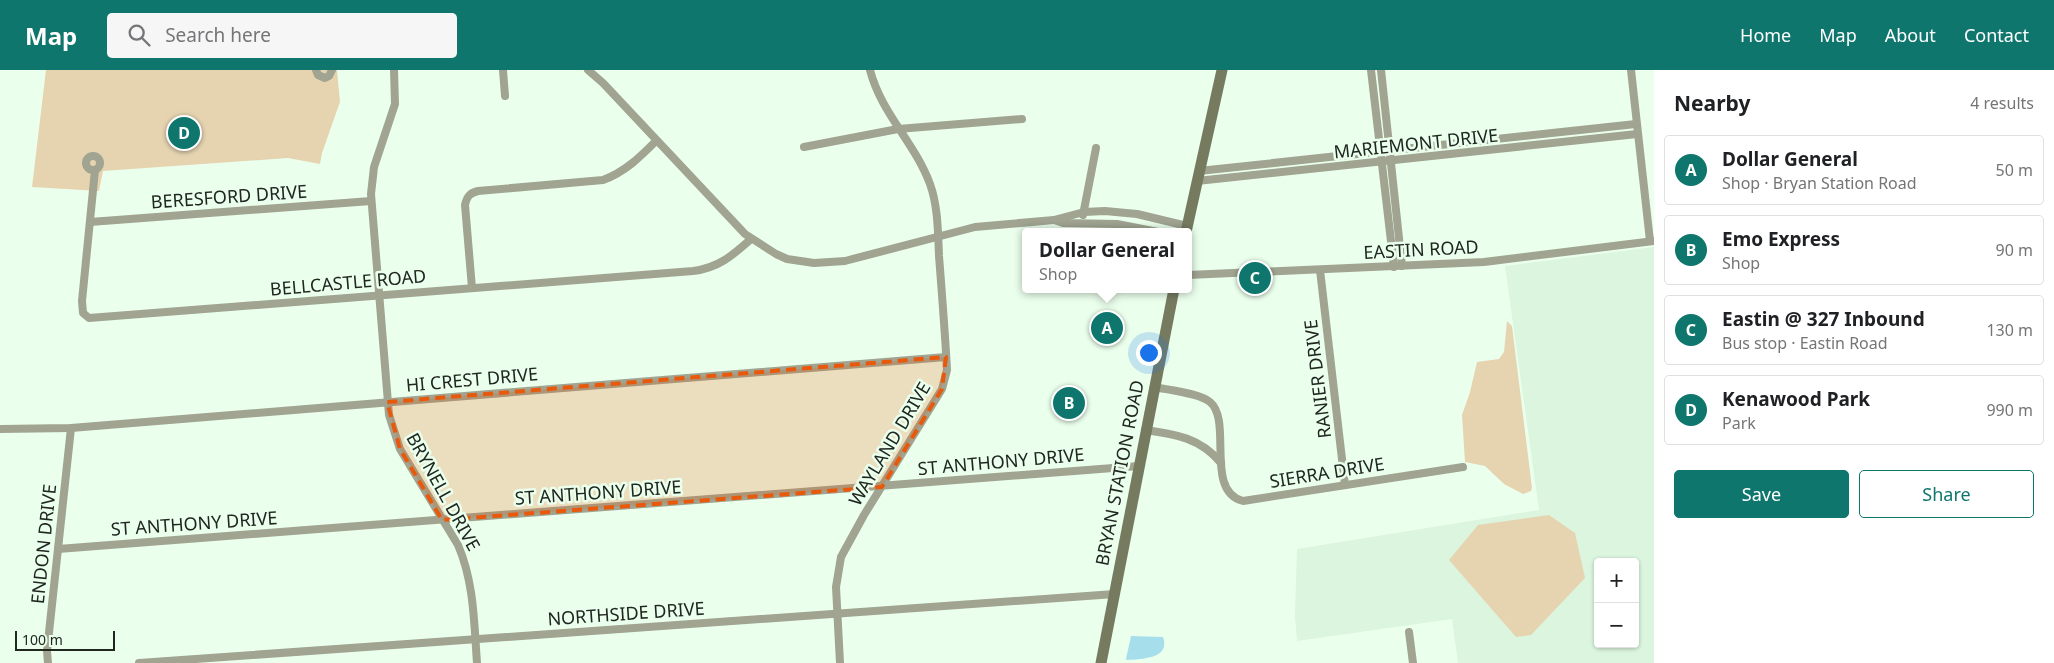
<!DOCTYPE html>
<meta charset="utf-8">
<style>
:root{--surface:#fff;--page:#f6f6f6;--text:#202124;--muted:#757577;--line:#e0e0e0;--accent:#0f766e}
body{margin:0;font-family:"Noto Sans",sans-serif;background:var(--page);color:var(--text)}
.controls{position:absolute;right:15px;bottom:15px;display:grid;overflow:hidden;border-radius:5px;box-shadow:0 1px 4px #0004}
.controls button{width:45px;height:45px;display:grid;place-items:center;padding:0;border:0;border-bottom:1px solid var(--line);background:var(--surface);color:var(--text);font:25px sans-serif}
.scale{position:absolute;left:15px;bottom:12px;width:100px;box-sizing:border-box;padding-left:5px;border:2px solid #202721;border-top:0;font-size:14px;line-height:18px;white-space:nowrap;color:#202721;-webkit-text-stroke:4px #ebffed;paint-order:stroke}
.you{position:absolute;left:1148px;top:282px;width:18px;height:18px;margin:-12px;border:4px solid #fff;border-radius:50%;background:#1a73e8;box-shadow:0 0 0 8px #1a73e833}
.badge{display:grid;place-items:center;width:32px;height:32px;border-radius:50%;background:var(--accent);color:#fff;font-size:16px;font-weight:700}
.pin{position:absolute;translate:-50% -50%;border:2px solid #fff;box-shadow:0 1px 5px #0006}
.popup{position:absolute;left:1022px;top:158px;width:170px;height:65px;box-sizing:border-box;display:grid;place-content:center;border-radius:5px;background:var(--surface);filter:drop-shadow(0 1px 4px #0005);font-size:16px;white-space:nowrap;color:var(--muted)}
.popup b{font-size:19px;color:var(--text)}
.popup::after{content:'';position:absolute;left:50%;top:100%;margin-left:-10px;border:10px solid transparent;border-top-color:var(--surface)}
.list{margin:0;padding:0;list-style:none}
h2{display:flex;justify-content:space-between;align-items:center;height:65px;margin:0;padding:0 20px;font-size:21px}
h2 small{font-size:16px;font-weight:400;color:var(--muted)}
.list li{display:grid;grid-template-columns:32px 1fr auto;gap:15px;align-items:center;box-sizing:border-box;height:70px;margin:0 10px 10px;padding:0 10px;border:1px solid var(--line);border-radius:5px}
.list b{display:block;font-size:19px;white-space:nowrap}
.list p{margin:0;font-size:16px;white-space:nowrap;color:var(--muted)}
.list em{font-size:16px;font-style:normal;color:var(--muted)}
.actions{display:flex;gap:10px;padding:15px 20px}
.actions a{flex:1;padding:11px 0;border:1px solid var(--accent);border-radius:5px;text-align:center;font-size:18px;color:var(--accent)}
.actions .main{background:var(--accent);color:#fff}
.icon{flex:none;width:28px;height:28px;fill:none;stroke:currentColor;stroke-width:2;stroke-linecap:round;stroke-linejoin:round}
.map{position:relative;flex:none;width:1654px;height:593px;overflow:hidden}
header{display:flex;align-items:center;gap:30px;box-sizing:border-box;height:70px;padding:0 25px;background:var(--accent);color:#fff}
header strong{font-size:24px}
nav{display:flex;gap:28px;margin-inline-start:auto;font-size:18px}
.search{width:350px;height:45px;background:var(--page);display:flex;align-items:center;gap:12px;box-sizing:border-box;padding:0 18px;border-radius:5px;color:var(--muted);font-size:19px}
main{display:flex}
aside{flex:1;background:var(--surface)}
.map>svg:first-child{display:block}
.built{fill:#dbf5de;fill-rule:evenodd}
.green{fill:#e6d4b1}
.water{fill:#a7deeb}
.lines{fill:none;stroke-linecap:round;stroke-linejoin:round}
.minor{stroke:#a0a491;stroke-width:8}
.secondary{stroke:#767b60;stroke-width:11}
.marked{fill:#e8590c;fill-opacity:0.2;stroke:#e8590c;stroke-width:4;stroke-dasharray:10 6;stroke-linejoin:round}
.labels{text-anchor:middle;stroke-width:5;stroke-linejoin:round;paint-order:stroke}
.street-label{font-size:18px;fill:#202721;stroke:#ebffed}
</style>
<header>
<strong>Map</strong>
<div class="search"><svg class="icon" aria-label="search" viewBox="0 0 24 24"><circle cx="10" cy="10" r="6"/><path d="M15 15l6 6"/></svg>Search here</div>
<nav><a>Home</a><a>Map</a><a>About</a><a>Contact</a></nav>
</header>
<main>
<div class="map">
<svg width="1654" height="593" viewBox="0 0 1654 593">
<rect width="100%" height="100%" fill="#ebffed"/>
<path class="built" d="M1654,177V593H1458L1452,549L1297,571L1295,545L1297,479L1539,440L1505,196ZM1598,492H1635V574H1598Z"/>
<g class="green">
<polygon points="46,0 337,0 340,32 322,83 320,94 288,88 103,101 99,121 32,117"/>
<polygon points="1507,251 1512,256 1532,418 1531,421 1523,424 1504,414 1485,396 1465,392 1462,345 1470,322 1477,292 1499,289 1504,282"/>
<polygon points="1549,445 1575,463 1585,508 1531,565 1516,567 1449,490 1478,455"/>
</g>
<path class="water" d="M1131,566L1163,567C1171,589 1141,589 1127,590L1126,589Z"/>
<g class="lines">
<g class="minor">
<polyline points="316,0 318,5 325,8 329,6 332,0"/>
<path d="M394,0L395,34L374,97L371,124L389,345L400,379L458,475C474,512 474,552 477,593"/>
<polyline points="503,0 505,26"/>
<polyline points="588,0 603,13 745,164 776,184 787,189 814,193 845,191 975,157 1054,150 1084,142 1105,141 1137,144 1187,156"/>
<polyline points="1371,0 1394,197"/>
<polyline points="1381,0 1402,196"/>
<polyline points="1631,0 1650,171"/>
<polyline points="804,77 898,59 1022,49"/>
<circle cx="93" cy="93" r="7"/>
<path d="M95,100L82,231L83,243L89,248L693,201C718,198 732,186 751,169"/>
<polyline points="1199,101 1636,54"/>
<polyline points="1197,111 1637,64"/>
<polyline points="1083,145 1096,78"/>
<polyline points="1054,150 1063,153 1117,154 1158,162"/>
<polyline points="90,152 371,131"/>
<polyline points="1320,200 1345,415"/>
<polyline points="1188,205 1484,192 1654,171"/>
<path d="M472,218L465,135C467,126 470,123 478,121L603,110C625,102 640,87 656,71"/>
<path d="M1154,317C1168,320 1199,323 1210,332C1233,351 1204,421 1243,431L1463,397"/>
<polyline points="0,359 71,358 946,287"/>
<path d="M1145,360C1175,364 1201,368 1221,393"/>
<polyline points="58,479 1139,396"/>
<polyline points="1409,562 1413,593"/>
<polyline points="48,593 47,581 71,358"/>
<polyline points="139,593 1115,524"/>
<path d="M840,593L836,517L841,487L864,445L942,319L947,300C945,262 942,224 939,186C938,162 938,136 930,114C915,73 881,43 870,0"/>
</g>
<g class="secondary">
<polyline points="1186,162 1222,0"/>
<polyline points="1101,593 1174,219"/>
</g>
</g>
<path class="marked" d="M946,287L942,319L882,417L442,450L400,379L387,332Z"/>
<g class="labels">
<g class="street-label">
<text transform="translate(1416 74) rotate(-6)" y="6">MARIEMONT DRIVE</text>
<text transform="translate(229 127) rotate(-4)" y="6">BERESFORD DRIVE</text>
<text transform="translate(1421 180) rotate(-3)" y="6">EASTIN ROAD</text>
<text transform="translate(348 213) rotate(-5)" y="6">BELLCASTLE ROAD</text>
<text transform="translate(1318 309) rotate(-97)" y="6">RANIER DRIVE</text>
<text transform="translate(472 310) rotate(-5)" y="6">HI CREST DRIVE</text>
<text transform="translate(890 374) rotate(-59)" y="6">WAYLAND DRIVE</text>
<text transform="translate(1001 392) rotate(-5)" y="6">ST ANTHONY DRIVE</text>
<text transform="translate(1120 403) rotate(-79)" y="6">BRYAN STATION ROAD</text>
<text transform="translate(1327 403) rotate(-9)" y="6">SIERRA DRIVE</text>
<text transform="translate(443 422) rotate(61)" y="6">BRYNELL DRIVE</text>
<text transform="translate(598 423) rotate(-4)" y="6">ST ANTHONY DRIVE</text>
<text transform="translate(194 454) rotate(-4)" y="6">ST ANTHONY DRIVE</text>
<text transform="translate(44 474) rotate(-84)" y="6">ENDON DRIVE</text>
<text transform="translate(626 544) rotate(-4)" y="6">NORTHSIDE DRIVE</text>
</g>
</g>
</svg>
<div class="controls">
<button>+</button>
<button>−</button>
</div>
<div class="scale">100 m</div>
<div class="you"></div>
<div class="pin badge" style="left:1107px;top:258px">A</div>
<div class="popup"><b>Dollar General</b>Shop</div>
<div class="pin badge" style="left:1069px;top:333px">B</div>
<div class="pin badge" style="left:1255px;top:208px">C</div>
<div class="pin badge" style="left:184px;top:63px">D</div>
</div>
<aside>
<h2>Nearby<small>4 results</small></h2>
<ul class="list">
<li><span class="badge">A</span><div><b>Dollar General</b><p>Shop · Bryan Station Road</p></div><em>50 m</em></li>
<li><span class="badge">B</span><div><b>Emo Express</b><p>Shop</p></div><em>90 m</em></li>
<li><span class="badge">C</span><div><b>Eastin @ 327 Inbound</b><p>Bus stop · Eastin Road</p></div><em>130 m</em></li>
<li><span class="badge">D</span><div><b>Kenawood Park</b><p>Park</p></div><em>990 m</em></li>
</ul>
<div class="actions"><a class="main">Save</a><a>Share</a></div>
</aside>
</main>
